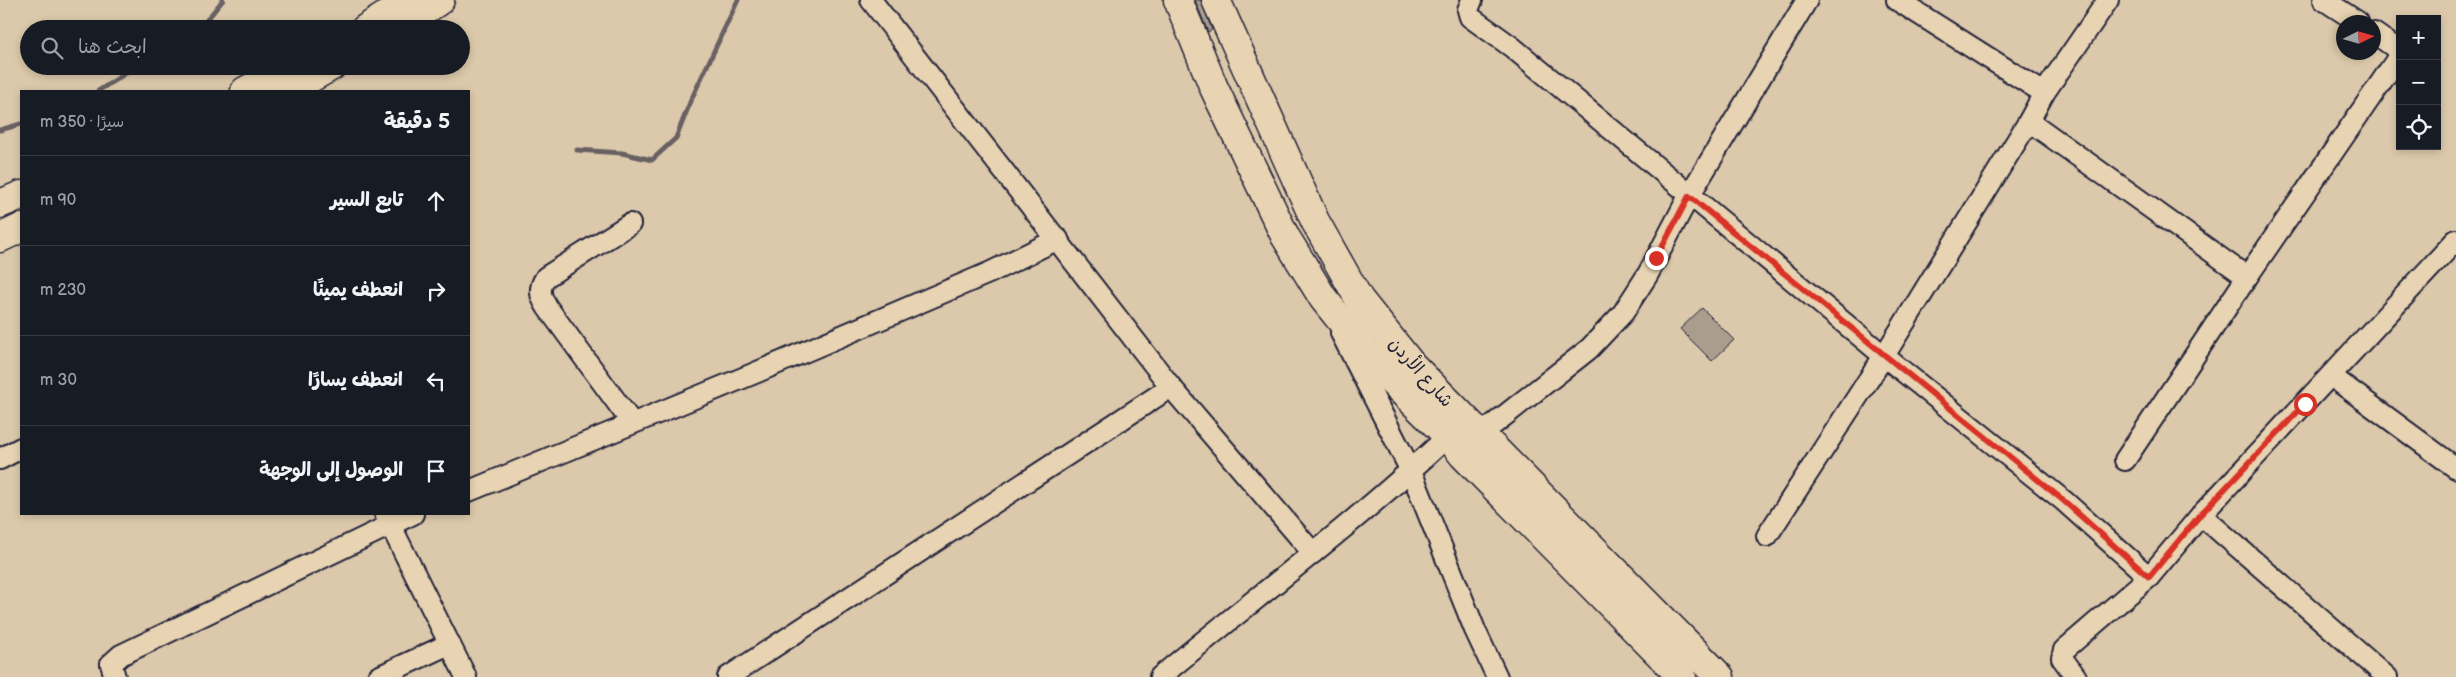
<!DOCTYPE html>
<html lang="ar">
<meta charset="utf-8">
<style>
:root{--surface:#171b24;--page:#20242c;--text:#f1f3f6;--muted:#9ea1a6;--line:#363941}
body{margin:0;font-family:"Balsamiq Sans","Playpen Sans Arabic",sans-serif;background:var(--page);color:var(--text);direction:rtl}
.controls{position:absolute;right:15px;top:15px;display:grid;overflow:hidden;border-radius:0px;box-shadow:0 2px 8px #0003}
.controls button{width:45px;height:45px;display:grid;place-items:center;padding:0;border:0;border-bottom:1px solid var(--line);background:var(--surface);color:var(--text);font:25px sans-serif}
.compass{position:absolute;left:2336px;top:15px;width:45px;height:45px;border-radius:50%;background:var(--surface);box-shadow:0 2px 8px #0003;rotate:85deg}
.stop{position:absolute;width:15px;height:15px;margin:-11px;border:4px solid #d93025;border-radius:50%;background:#fff}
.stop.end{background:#d93025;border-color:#fff;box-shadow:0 1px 5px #0008}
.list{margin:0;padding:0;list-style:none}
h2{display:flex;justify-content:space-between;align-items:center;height:65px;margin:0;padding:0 20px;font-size:21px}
h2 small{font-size:16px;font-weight:400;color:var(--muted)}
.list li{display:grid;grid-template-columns:32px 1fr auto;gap:15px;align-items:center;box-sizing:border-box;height:90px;padding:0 20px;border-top:1px solid var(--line)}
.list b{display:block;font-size:19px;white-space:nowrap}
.list em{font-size:16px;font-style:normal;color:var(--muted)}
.icon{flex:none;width:28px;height:28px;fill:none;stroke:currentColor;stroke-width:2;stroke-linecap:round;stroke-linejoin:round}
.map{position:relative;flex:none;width:2456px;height:677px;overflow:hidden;direction:ltr}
.search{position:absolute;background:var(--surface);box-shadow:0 2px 8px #0003;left:20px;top:20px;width:450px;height:55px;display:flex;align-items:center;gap:12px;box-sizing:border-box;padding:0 18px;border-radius:28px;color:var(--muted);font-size:19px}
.panel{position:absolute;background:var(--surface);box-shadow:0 2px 8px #0003;left:20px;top:90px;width:450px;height:425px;border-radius:0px;direction:rtl}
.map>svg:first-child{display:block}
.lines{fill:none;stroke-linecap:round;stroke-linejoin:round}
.stream{stroke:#676064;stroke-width:5}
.building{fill:#aa9d8d;stroke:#22223b}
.street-casing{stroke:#22223b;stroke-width:24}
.secondary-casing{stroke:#22223b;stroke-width:31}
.highway-casing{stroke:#22223b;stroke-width:31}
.street{stroke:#e8d4b2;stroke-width:20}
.secondary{stroke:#e8d4b2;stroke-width:28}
.highway{stroke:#e8d4b2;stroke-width:28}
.route{stroke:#d93025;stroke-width:6}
.labels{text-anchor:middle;stroke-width:4;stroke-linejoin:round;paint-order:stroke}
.street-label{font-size:18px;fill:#22223b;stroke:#e8d4b2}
</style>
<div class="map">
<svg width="2456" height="677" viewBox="0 0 2456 677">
<rect width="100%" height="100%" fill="#dcc9ab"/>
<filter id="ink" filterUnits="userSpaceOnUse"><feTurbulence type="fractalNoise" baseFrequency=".02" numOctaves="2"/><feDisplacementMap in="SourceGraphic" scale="10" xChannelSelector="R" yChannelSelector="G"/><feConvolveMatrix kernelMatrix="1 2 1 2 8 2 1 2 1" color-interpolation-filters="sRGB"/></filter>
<g filter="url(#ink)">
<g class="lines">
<g class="stream">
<polyline points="194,29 205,22 223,0"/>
<polyline points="98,91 137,66"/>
<polyline points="0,130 21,124"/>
<polyline points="577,150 622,153 652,160 676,138 691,100 738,0"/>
</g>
</g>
<g class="building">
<polygon points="1195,0 1201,0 1212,30 1208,32"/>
<polygon points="1702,308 1734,340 1712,361 1680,329"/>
</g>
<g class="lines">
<g class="street-casing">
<g id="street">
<polyline points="871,0 1171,387 1313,553"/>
<polyline points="1472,0 1468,10 1470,17 1512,47 1884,356 2064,501 2149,577"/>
<polyline points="1897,0 2044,93"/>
<polyline points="2324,0 2358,22"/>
<polyline points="2029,121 2247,277 2397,59 2397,49 2374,33"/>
<path d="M630,224L546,277C538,289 540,296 547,307L632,423"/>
<polyline points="1341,333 1411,471 1475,630 1497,677"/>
<polyline points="2331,376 2456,468"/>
<polyline points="1480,435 1589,349 1623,313 1648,274 1689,196 1807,0"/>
<polyline points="0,459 21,448"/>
<polyline points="2125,460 2247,277"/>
<polyline points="469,491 755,373 991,272 1058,239"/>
<polyline points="385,514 466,677"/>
<polyline points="2201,515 2387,677"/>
<polyline points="1767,536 1884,356 2029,121 2044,93 2108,0"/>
<polyline points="115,677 111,664 121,655 413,514"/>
<polyline points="378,677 449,644"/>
<polyline points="728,677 1171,387"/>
<path d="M1160,677C1256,597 1357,522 1448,436"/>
<polyline points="2076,677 2062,658 2064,650 2149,577 2201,515 2456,240"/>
</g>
</g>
<g class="secondary-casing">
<g id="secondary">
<polyline points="365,29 410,0"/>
<polyline points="398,29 440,0"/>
<polyline points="245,91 293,66"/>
<polyline points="288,91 332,66"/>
<polyline points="0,204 21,195"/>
<polyline points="0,238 21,228"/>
</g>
</g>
<g class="highway-casing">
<g id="highway">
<polyline points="1178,0 1214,88 1285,236 1323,298 1383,373 1448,436 1463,455 1682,677"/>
<polyline points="1216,0 1315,221 1359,299 1411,364 1720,677"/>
</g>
</g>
<use href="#street" class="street"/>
<use href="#secondary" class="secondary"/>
<use href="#highway" class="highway"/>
</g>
</g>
<g class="lines" filter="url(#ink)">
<polyline class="route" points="1656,258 1689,196 2064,501 2149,577 2200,515 2305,404"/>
</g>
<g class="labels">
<g class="street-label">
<text transform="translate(1421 372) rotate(48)" y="6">شارع الأردن</text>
</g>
</g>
</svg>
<div class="controls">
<button>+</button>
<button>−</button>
<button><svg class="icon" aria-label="locate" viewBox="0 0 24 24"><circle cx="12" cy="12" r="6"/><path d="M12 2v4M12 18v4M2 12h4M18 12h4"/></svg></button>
</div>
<svg class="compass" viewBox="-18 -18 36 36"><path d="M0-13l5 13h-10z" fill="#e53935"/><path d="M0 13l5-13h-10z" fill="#9ea1a6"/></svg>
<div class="stop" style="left:2305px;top:404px"></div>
<div class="stop end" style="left:1656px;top:258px"></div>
<div class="search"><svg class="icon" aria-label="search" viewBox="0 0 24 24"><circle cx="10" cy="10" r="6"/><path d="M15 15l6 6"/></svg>ابحث هنا</div>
<section class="panel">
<h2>5 دقيقة<small>سيرًا · 350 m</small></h2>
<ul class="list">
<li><svg class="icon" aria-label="ahead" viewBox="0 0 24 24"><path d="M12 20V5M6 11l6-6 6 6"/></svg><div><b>تابع السير</b></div><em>90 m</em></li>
<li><svg class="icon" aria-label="right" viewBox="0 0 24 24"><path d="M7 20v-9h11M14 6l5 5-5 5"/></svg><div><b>انعطف يمينًا</b></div><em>230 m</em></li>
<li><svg class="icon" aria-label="left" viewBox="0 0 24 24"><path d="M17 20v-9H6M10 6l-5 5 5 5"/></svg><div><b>انعطف يسارًا</b></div><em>30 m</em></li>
<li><svg class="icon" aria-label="arrive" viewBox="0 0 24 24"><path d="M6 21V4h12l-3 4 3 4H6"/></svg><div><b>الوصول إلى الوجهة</b></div></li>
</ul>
</section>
</div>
